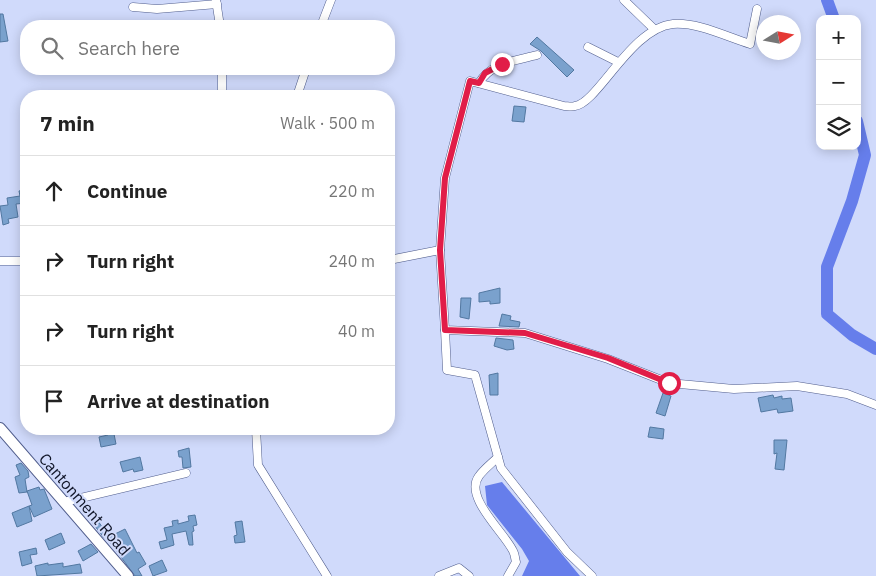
<!DOCTYPE html>
<meta charset="utf-8">
<style>
:root{--surface:#fff;--page:#f2f2f2;--text:#222;--muted:#767676;--line:#e0e0e0}
body{margin:0;font-family:"IBM Plex Sans",sans-serif;background:var(--page);color:var(--text)}
.controls{position:absolute;right:15px;top:15px;display:grid;overflow:hidden;border-radius:10px;box-shadow:0 2px 12px #0003}
.controls button{width:45px;height:45px;display:grid;place-items:center;padding:0;border:0;border-bottom:1px solid var(--line);background:var(--surface);color:var(--text);font:25px sans-serif}
.compass{position:absolute;left:756px;top:15px;width:45px;height:45px;border-radius:50%;background:var(--surface);box-shadow:0 2px 12px #0003;rotate:79deg}
.stop{position:absolute;width:15px;height:15px;margin:-11px;border:4px solid #e11d48;border-radius:50%;background:#fff}
.stop.end{background:#e11d48;border-color:#fff;box-shadow:0 1px 5px #0008}
.list{margin:0;padding:0;list-style:none}
h2{display:flex;justify-content:space-between;align-items:center;height:65px;margin:0;padding:0 20px;font-size:21px}
h2 small{font-size:16px;font-weight:400;color:var(--muted)}
.list li{display:grid;grid-template-columns:32px 1fr auto;gap:15px;align-items:center;box-sizing:border-box;height:70px;padding:0 20px;border-top:1px solid var(--line)}
.list b{display:block;font-size:19px;white-space:nowrap}
.list em{font-size:16px;font-style:normal;color:var(--muted)}
.icon{flex:none;width:28px;height:28px;fill:none;stroke:currentColor;stroke-width:2;stroke-linecap:round;stroke-linejoin:round}
.map{position:relative;flex:none;width:876px;height:576px;overflow:hidden}
.search{position:absolute;background:var(--surface);box-shadow:0 2px 12px #0003;left:20px;top:20px;width:375px;height:55px;display:flex;align-items:center;gap:12px;box-sizing:border-box;padding:0 18px;border-radius:20px;color:var(--muted);font-size:19px}
.panel{position:absolute;background:var(--surface);box-shadow:0 2px 12px #0003;left:20px;top:90px;width:375px;height:345px;border-radius:20px}
.map>svg:first-child{display:block}
.water{fill:#667eeb}
.lines{fill:none;stroke-linecap:round;stroke-linejoin:round}
.river{stroke:#667eeb;stroke-width:12}
.building{fill:#7aa1cd;stroke:#5278a1}
.minor-casing{stroke:#515e8d;stroke-width:9}
.tertiary-casing{stroke:#515e8d;stroke-width:12}
.minor{stroke:#fff;stroke-width:8}
.tertiary{stroke:#fff;stroke-width:10}
.route{stroke:#e11d48;stroke-width:6}
.labels{text-anchor:middle;stroke-width:4;stroke-linejoin:round;paint-order:stroke}
.street-label{font-size:16px;fill:#111629;stroke:#d0dafb}
</style>
<div class="map">
<svg width="876" height="576" viewBox="0 0 876 576">
<rect width="100%" height="100%" fill="#d0dafb"/>
<polygon class="water" points="502,482 580,576 522,576 529,561 522,549 487,505 485,486"/>
<g class="lines">
<g class="river">
<polyline points="827,0 834,19"/>
<polyline points="857,121 865,155 852,201 827,267 827,314 852,335 876,349"/>
</g>
</g>
<g class="building">
<polygon points="0,14 3,14 8,41 0,42"/>
<polygon points="537,37 574,70 567,77 541,51 530,44"/>
<polygon points="514,106 526,107 524,122 512,121"/>
<polygon points="26,189 26,203 16,204 18,217 8,219 9,223 3,225 0,206 8,205 7,198 20,196 19,191"/>
<polygon points="500,288 500,303 490,304 490,301 479,302 479,293"/>
<polygon points="461,298 471,298 469,319 460,317"/>
<polygon points="502,314 511,316 510,320 520,322 519,327 499,326"/>
<polygon points="496,338 513,340 514,349 507,350 494,346"/>
<polygon points="498,373 498,395 490,395 489,375"/>
<polygon points="663,393 671,396 665,416 656,413"/>
<polygon points="773,395 774,398 782,396 782,399 791,398 793,411 778,413 777,409 761,412 758,398"/>
<polygon points="650,427 664,429 663,439 648,437"/>
<polygon points="107,429 113,429 116,444 101,447 99,437 108,435"/>
<polygon points="774,440 787,440 784,470 775,469 777,453 774,454"/>
<polygon points="189,448 191,467 183,468 182,457 179,457 178,451"/>
<polygon points="140,457 143,470 134,472 133,469 123,472 120,462"/>
<polygon points="21,463 28,471 29,477 25,479 27,492 19,493 15,477 20,475 16,465"/>
<polygon points="39,487 40,490 44,489 52,509 34,517 29,506 32,505 27,491"/>
<polygon points="29,506 32,521 17,527 12,513"/>
<polygon points="90,510 108,535 104,538 85,513"/>
<polygon points="195,515 197,525 193,526 194,531 192,532 193,545 189,545 186,531 172,534 174,545 161,549 159,542 167,540 164,528 173,526 172,521 178,520 178,524 189,521 188,516"/>
<polygon points="242,521 245,542 235,543 234,536 237,535 235,522"/>
<polygon points="125,529 137,553 139,552 146,564 138,569 142,576 135,576 107,538"/>
<polygon points="61,533 65,543 49,550 45,540"/>
<polygon points="91,544 98,552 83,561 78,551"/>
<polygon points="36,548 37,554 30,555 32,563 22,566 19,552"/>
<polygon points="162,560 167,571 153,576 149,566"/>
<polygon points="48,563 48,565 63,563 63,567 80,564 82,573 37,576 35,566"/>
</g>
<g class="lines">
<g class="minor-casing">
<g id="minor">
<polyline points="216,0 220,26"/>
<polyline points="624,0 654,29"/>
<polyline points="133,7 157,9 217,4"/>
<path d="M757,9L750,44C727,37 698,22 673,24C631,28 598,103 575,106C572,107 567,106 564,106L470,81L445,178L440,250L445,330L525,333L608,359L669,383L734,389L797,386L847,394L876,405"/>
<polyline points="321,26 331,0"/>
<polyline points="588,47 618,62"/>
<path d="M479,83C492,62 515,61 537,55"/>
<polyline points="222,96 222,69"/>
<polyline points="297,96 306,69"/>
<polyline points="389,260 440,250"/>
<polyline points="0,261 26,261"/>
<polyline points="445,330 447,370 475,375 501,468 567,552 592,576"/>
<polyline points="256,429 258,465 327,576"/>
<path d="M498,457C492,463 484,469 479,476C463,497 505,533 513,551C515,554 515,559 516,562L508,576"/>
<polyline points="64,502 186,473"/>
<polyline points="439,576 459,568 469,576"/>
</g>
</g>
<g class="tertiary-casing">
<polyline id="tertiary" points="0,428 128,576"/>
</g>
<use href="#minor" class="minor"/>
<use href="#tertiary" class="tertiary"/>
</g>
<g class="lines">
<polyline class="route" points="502,64 485,73 479,83 470,81 445,178 440,250 445,330 525,333 608,358 669,383"/>
</g>
<g class="labels">
<g class="street-label">
<text transform="translate(85 504) rotate(49)" y="6">Cantonment Road</text>
</g>
</g>
</svg>
<div class="controls">
<button>+</button>
<button>−</button>
<button><svg class="icon" aria-label="layers" viewBox="0 0 24 24"><path d="M12 4l9 5-9 5-9-5zM3 14l9 5 9-5"/></svg></button>
</div>
<svg class="compass" viewBox="-18 -18 36 36"><path d="M0-13l5 13h-10z" fill="#e53935"/><path d="M0 13l5-13h-10z" fill="#767676"/></svg>
<div class="stop" style="left:669px;top:383px"></div>
<div class="stop end" style="left:502px;top:64px"></div>
<div class="search"><svg class="icon" aria-label="search" viewBox="0 0 24 24"><circle cx="10" cy="10" r="6"/><path d="M15 15l6 6"/></svg>Search here</div>
<section class="panel">
<h2>7 min<small>Walk · 500 m</small></h2>
<ul class="list">
<li><svg class="icon" aria-label="ahead" viewBox="0 0 24 24"><path d="M12 20V5M6 11l6-6 6 6"/></svg><div><b>Continue</b></div><em>220 m</em></li>
<li><svg class="icon" aria-label="right" viewBox="0 0 24 24"><path d="M7 20v-9h11M14 6l5 5-5 5"/></svg><div><b>Turn right</b></div><em>240 m</em></li>
<li><svg class="icon" aria-label="right" viewBox="0 0 24 24"><path d="M7 20v-9h11M14 6l5 5-5 5"/></svg><div><b>Turn right</b></div><em>40 m</em></li>
<li><svg class="icon" aria-label="arrive" viewBox="0 0 24 24"><path d="M6 21V4h12l-3 4 3 4H6"/></svg><div><b>Arrive at destination</b></div></li>
</ul>
</section>
</div>
